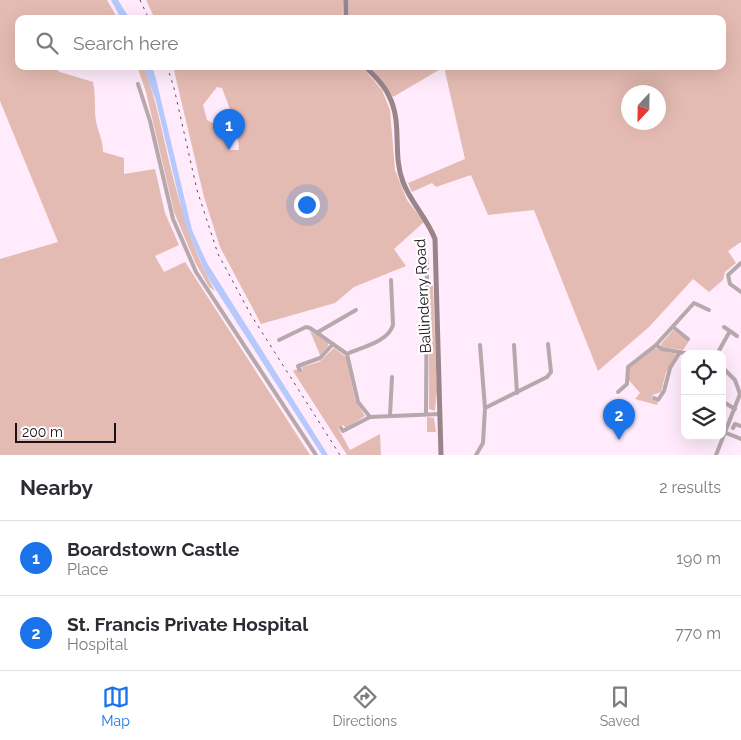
<!DOCTYPE html>
<style>
:root{--surface:#fff;--page:#f7f7f7;--text:#2b2b33;--muted:#7c7c81;--line:#e1e1e2;--accent:#1a73e8}
body{margin:0;font-family:Raleway,sans-serif;background:var(--page);color:var(--text)}
.controls{position:absolute;right:15px;bottom:15px;display:grid;overflow:hidden;border-radius:10px;box-shadow:0 5px 20px #0002}
.controls button{width:45px;height:45px;display:grid;place-items:center;padding:0;border:0;border-bottom:1px solid var(--line);background:var(--surface);color:var(--text);font:25px sans-serif}
.compass{position:absolute;left:621px;top:85px;width:45px;height:45px;border-radius:50%;background:var(--surface);box-shadow:0 5px 20px #0002;rotate:202deg}
.scale{position:absolute;left:15px;bottom:12px;width:101px;box-sizing:border-box;padding-left:5px;border:2px solid #1a1219;border-top:0;font-size:14px;line-height:18px;white-space:nowrap;color:#1a1219;-webkit-text-stroke:4px #fff;paint-order:stroke}
.you{position:absolute;left:306px;top:204px;width:18px;height:18px;margin:-12px;border:4px solid #fff;border-radius:50%;background:#1a73e8;box-shadow:0 0 0 8px #1a73e833}
.badge{display:grid;place-items:center;width:32px;height:32px;border-radius:50%;background:var(--accent);color:#fff;font-size:16px;font-weight:700}
.pin{position:absolute;translate:-50% -41px;filter:drop-shadow(0 1px 2px #0008)}
.pin::after{content:'';position:absolute;top:26px;width:18px;height:15px;background:inherit;clip-path:polygon(0 0,100% 0,50% 100%)}
.list{margin:0;padding:0;list-style:none}
h2{display:flex;justify-content:space-between;align-items:center;height:65px;margin:0;padding:0 20px;font-size:21px}
h2 small{font-size:16px;font-weight:400;color:var(--muted)}
.list li{display:grid;grid-template-columns:32px 1fr auto;gap:15px;align-items:center;box-sizing:border-box;height:75px;padding:0 20px;border-top:1px solid var(--line)}
.list b{display:block;font-size:19px;white-space:nowrap}
.list p{margin:0;font-size:16px;white-space:nowrap;color:var(--muted)}
.list em{font-size:16px;font-style:normal;color:var(--muted)}
.icon{flex:none;width:28px;height:28px;fill:none;stroke:currentColor;stroke-width:2;stroke-linecap:round;stroke-linejoin:round}
.map{position:relative;flex:none;width:741px;height:455px;overflow:hidden}
.search{position:absolute;background:var(--surface);box-shadow:0 5px 20px #0002;left:15px;right:15px;top:15px;height:55px;display:flex;align-items:center;gap:12px;box-sizing:border-box;padding:0 18px;border-radius:10px;color:var(--muted);font-size:19px}
.sheet{height:215px;background:var(--surface)}
nav{display:flex;justify-content:space-around;align-items:center;box-sizing:border-box;height:70px;border-top:1px solid var(--line);background:var(--surface);font-size:14px;color:var(--muted)}
nav a{display:grid;justify-items:center;gap:2px}
nav .on{color:var(--accent)}
.map>svg:first-child{display:block}
.green{fill:#e4bbb2;fill-rule:evenodd}
.water{fill:#b6c8fc}
.lines{fill:none;stroke-linecap:round;stroke-linejoin:round}
.street{stroke:#b6a8ab;stroke-width:4}
.secondary{stroke:#998489;stroke-width:5}
.rail{stroke:#564b54;stroke-width:1;stroke-dasharray:2.5 5;stroke-linecap:butt}
.labels{text-anchor:middle;stroke-width:4.5;stroke-linejoin:round;paint-order:stroke}
.street-label{font-size:15px;fill:#1a1219;stroke:#fff}
</style>
<div class="map">
<svg width="741" height="455" viewBox="0 0 741 455">
<rect width="100%" height="100%" fill="#ffebfb"/>
<g class="green">
<path d="M0,0H107L118,19H76L69,16L65,19H19V66H52L60,72L93,82C96,95 94,108 96,121C98,132 103,141 103,152L124,158V174L155,169L165,213L179,245L155,256L164,272L185,262L310,455H0V259L58,242L0,101Z"/>
<polygon points="146,0 344,0 342,19 155,19"/>
<path d="M349,0H741V242L728,251L736,263L725,272L723,280L709,292L693,279L649,327L598,371L534,210L488,215L471,175L436,187L432,183L412,192L408,183L465,159L444,67L393,97L370,66H722V19H349ZM628,92H658V122H628Z"/>
<path d="M137,66H143C158,102 163,140 173,177C183,216 195,256 215,291L209,287L195,262L174,212L146,92Z"/>
<path d="M173,66H361L364,69L382,90L390,110L395,170L407,200L424,222L394,249L406,266L354,287L335,303L261,324L220,247L204,197ZM217,87L222,88L237,128L239,150H229L216,125L207,120L203,105Z"/>
<polygon points="429,285 433,285 437,390 435,411 429,409"/>
<polygon points="673,330 689,341 683,350 662,347 661,344"/>
<polygon points="310,331 328,343 328,346 320,355"/>
<polygon points="334,348 346,357 355,400 365,416 346,428 343,425 338,428 350,450 380,434 381,455 347,455 293,371 297,369 299,371 303,370 302,367 319,362"/>
<polygon points="654,348 676,354 666,372 661,392 653,395 651,398 658,403 657,405 635,399 640,393 628,379 629,368"/>
<polygon points="427,417 434,418 436,432 427,432"/>
</g>
<g class="water">
<polygon points="111,0 118,0 130,19 121,19"/>
<polygon points="143,66 152,66 156,79 192,230 207,263 328,455 322,455 207,276 186,227 156,101"/>
</g>
<g class="lines">
<g class="street">
<polyline points="138,84 150,121 173,219 196,272 316,455"/>
<polyline points="741,263 728,275 730,284 741,292"/>
<polyline points="673,327 688,339"/>
<polyline points="724,327 737,336"/>
<polyline points="318,332 356,310"/>
<polyline points="279,340 306,327 310,328 347,354 358,402 370,417 440,414"/>
<polyline points="480,345 485,408"/>
<polyline points="514,345 517,393"/>
<path d="M347,354C362,347 388,342 393,325L391,280"/>
<polyline points="690,354 662,349 656,345 694,303 709,310"/>
<polyline points="717,354 730,331"/>
<polyline points="300,370 298,366 320,358 333,344"/>
<polyline points="618,392 627,384 628,367 656,345"/>
<polyline points="654,398 658,400 664,391 670,368 680,352"/>
<polyline points="722,401 735,409"/>
<polyline points="426,414 427,260"/>
<polyline points="390,415 392,377"/>
<polyline points="341,428 343,431 370,417"/>
<polyline points="733,428 735,424 741,426"/>
<polyline points="726,433 741,439"/>
<polyline points="476,455 483,443 485,408 547,377 551,372 548,344"/>
<polyline points="716,455 740,394 735,380 722,367"/>
</g>
<g class="secondary">
<polyline points="346,19 346,0"/>
<path d="M365,66C373,75 384,84 389,96C403,123 392,154 403,182C411,203 427,218 435,239L441,455"/>
</g>
<g class="rail">
<polyline points="140,0 149,19"/>
<polyline points="167,66 174,88 197,190 218,254 251,315 340,455"/>
</g>
</g>
<g class="labels">
<g class="street-label">
<text transform="translate(423 296) rotate(-93)" y="5">Ballinderry Road</text>
</g>
</g>
</svg>
<div class="controls">
<button><svg class="icon" aria-label="locate" viewBox="0 0 24 24"><circle cx="12" cy="12" r="6"/><path d="M12 2v4M12 18v4M2 12h4M18 12h4"/></svg></button>
<button><svg class="icon" aria-label="layers" viewBox="0 0 24 24"><path d="M12 4l9 5-9 5-9-5zM3 14l9 5 9-5"/></svg></button>
</div>
<svg class="compass" viewBox="-18 -18 36 36"><path d="M0-13l5 13h-10z" fill="#e53935"/><path d="M0 13l5-13h-10z" fill="#7c7c81"/></svg>
<div class="scale">200 m</div>
<div class="you"></div>
<div class="pin badge" style="left:229px;top:150px">1</div>
<div class="pin badge" style="left:619px;top:440px">2</div>
<div class="search"><svg class="icon" aria-label="search" viewBox="0 0 24 24"><circle cx="10" cy="10" r="6"/><path d="M15 15l6 6"/></svg>Search here</div>
</div>
<section class="sheet">
<h2>Nearby<small>2 results</small></h2>
<ul class="list">
<li><span class="badge">1</span><div><b>Boardstown Castle</b><p>Place</p></div><em>190 m</em></li>
<li><span class="badge">2</span><div><b>St. Francis Private Hospital</b><p>Hospital</p></div><em>770 m</em></li>
</ul>
</section>
<nav>
<a class="on"><svg class="icon" aria-label="map" viewBox="0 0 24 24"><path d="M3 6l6-2 6 2 6-2v14l-6 2-6-2-6 2zM9 4v14M15 6v14"/></svg>Map</a>
<a><svg class="icon" aria-label="directions" viewBox="0 0 24 24"><path d="M12 3l9 9-9 9-9-9zM9 14v-3h6M13 9l2 2-2 2"/></svg>Directions</a>
<a><svg class="icon" aria-label="saved" viewBox="0 0 24 24"><path d="M7 4h10v16l-5-4-5 4z"/></svg>Saved</a>
</nav>
